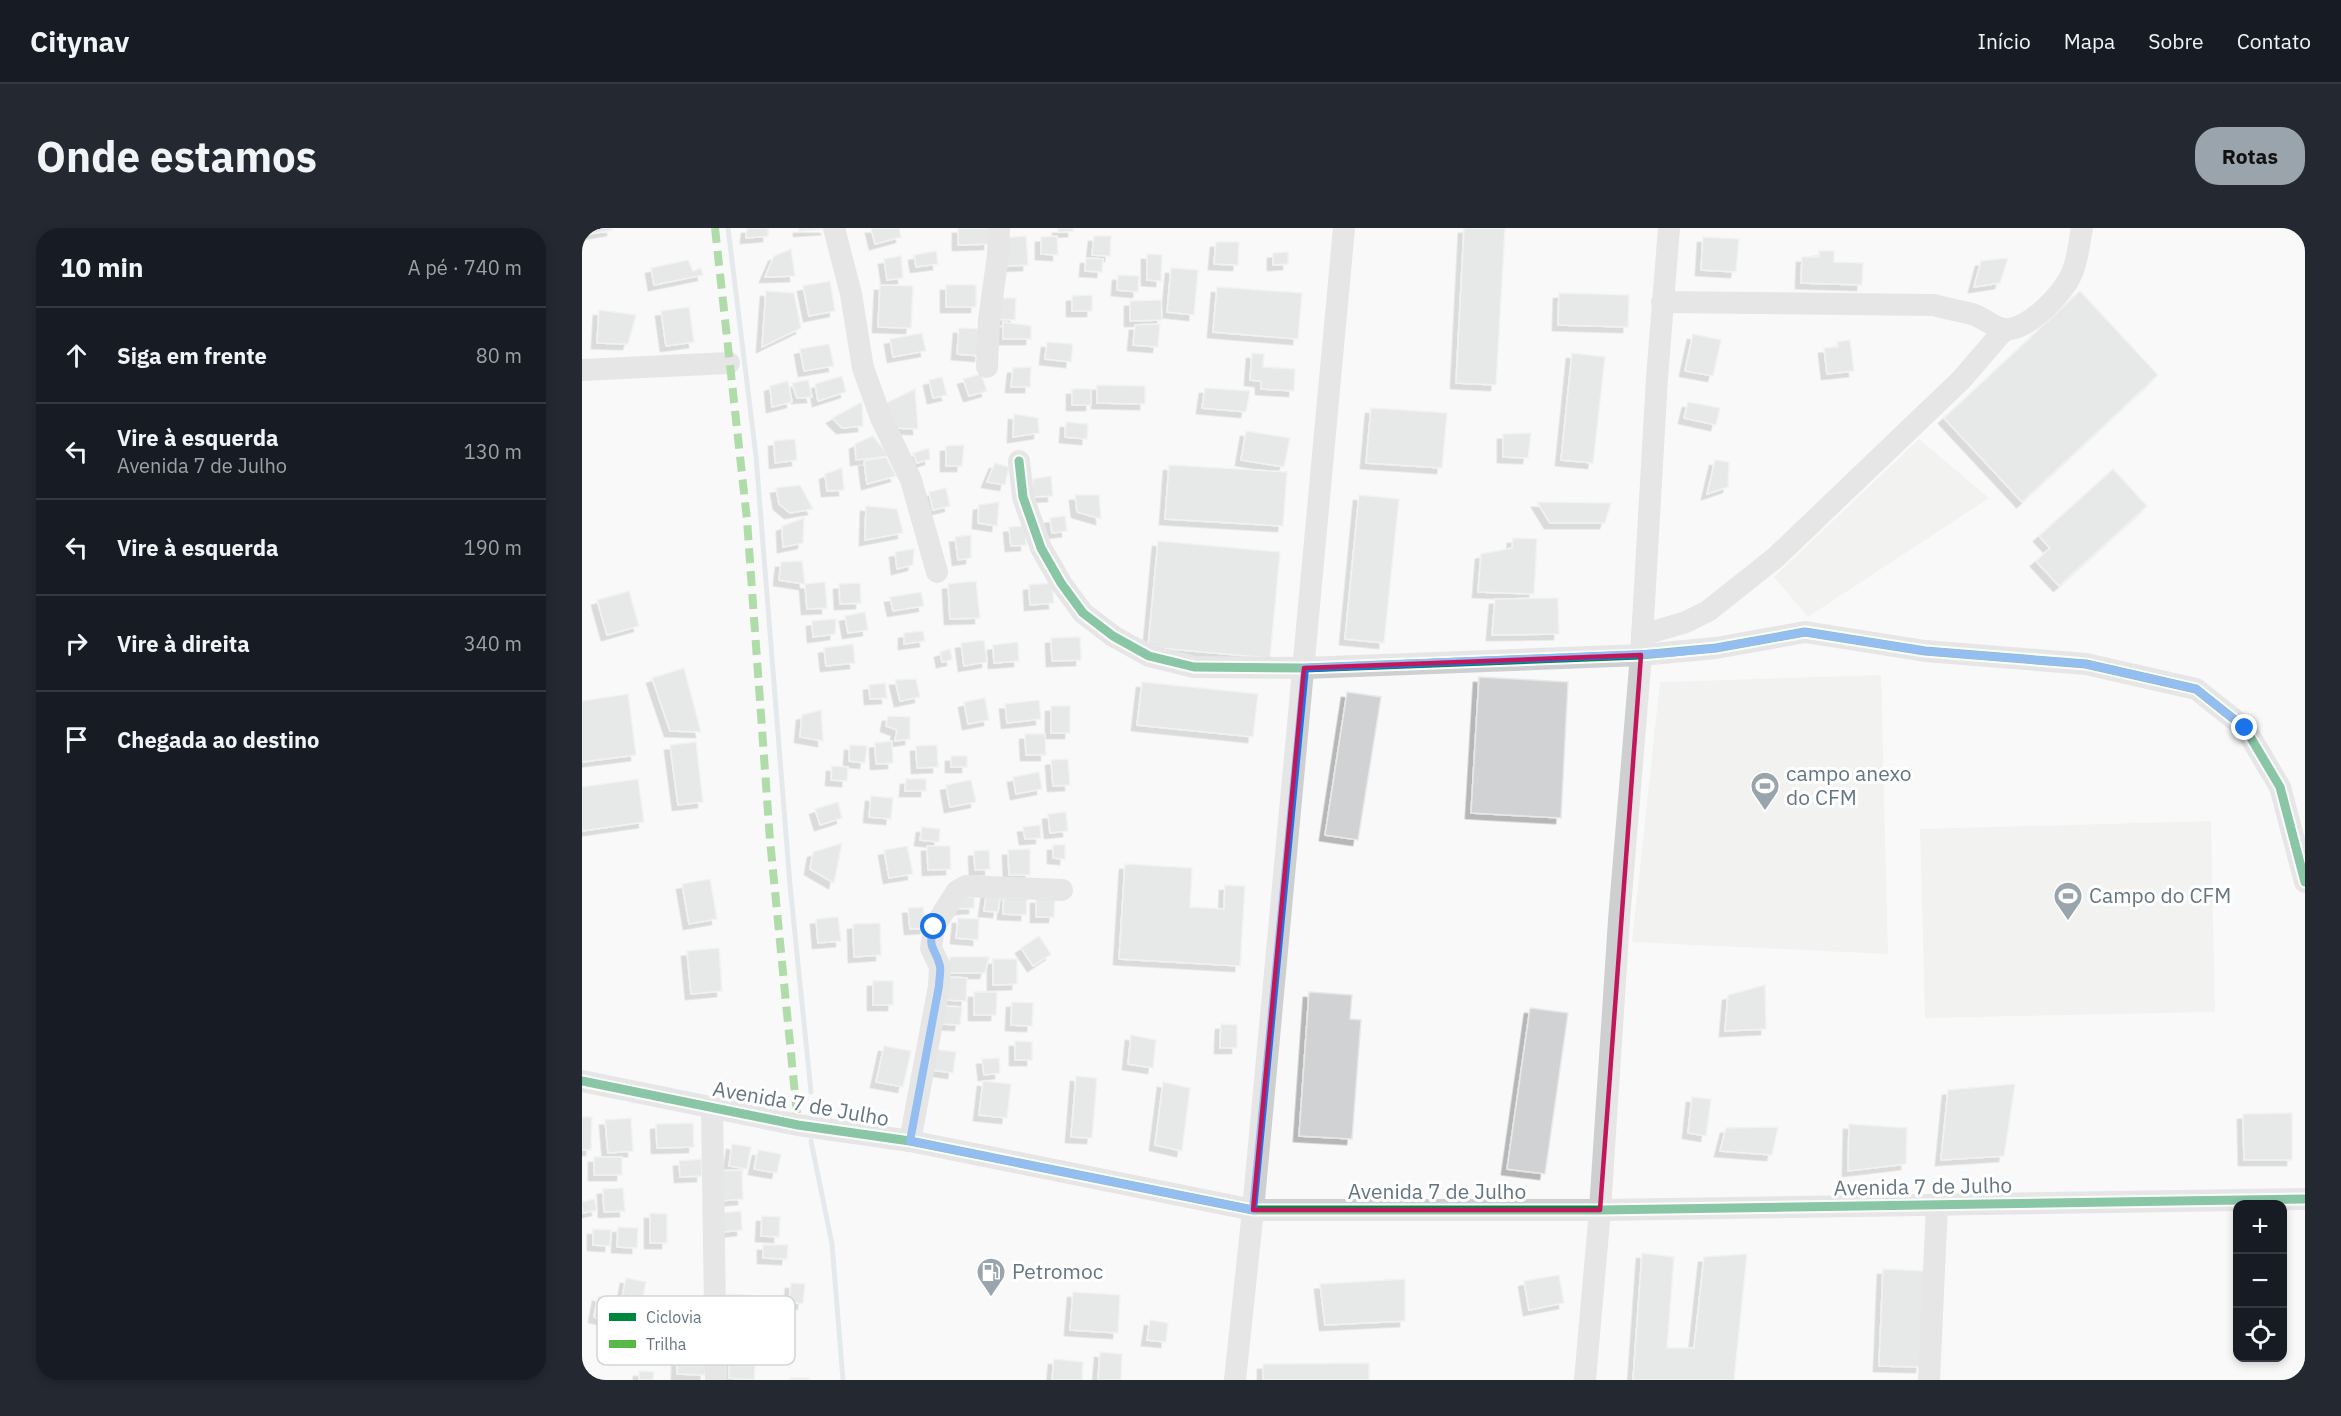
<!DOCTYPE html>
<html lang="pt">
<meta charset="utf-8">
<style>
:root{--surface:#171b24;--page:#242831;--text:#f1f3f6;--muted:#9ea1a6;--line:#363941;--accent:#99a4ac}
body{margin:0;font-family:"IBM Plex Sans",sans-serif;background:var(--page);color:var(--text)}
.controls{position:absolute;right:18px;bottom:18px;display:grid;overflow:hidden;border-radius:12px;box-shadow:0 3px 9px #0003}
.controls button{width:54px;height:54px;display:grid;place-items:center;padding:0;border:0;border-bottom:2px solid var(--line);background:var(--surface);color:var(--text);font:30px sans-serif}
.stop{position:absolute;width:18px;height:18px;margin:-14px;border:4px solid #1a73e8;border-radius:50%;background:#fff}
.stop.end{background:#1a73e8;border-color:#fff;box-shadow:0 2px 6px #0008}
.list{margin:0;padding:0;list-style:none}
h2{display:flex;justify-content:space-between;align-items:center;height:78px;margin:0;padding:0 24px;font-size:26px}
h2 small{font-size:20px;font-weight:400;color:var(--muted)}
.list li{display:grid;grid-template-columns:39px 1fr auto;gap:18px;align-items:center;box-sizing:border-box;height:96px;padding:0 24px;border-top:2px solid var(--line)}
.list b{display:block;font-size:22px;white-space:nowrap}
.list p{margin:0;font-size:20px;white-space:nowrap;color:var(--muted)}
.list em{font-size:20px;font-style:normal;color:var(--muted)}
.icon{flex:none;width:33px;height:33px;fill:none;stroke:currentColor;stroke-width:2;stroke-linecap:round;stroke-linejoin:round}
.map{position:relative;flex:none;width:1723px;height:1152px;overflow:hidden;border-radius:24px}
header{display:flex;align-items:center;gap:36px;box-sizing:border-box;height:84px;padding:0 30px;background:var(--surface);border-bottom:2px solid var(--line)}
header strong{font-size:28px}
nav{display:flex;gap:33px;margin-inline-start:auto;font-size:21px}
.intro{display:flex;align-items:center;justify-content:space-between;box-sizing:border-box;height:144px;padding:0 36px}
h1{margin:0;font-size:42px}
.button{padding:15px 27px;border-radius:24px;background:var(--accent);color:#111;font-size:21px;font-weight:700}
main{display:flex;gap:36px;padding:0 36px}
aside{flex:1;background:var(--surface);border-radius:24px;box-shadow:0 3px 9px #0003}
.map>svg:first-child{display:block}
.green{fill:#e8ebe6}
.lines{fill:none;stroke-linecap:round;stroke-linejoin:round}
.stream{stroke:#ced6d9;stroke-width:5}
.building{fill:#d0d2d3;stroke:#e8e8e8;stroke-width:1.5;filter:url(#shadow)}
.minor{stroke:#cecfd0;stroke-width:22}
.quiet{stroke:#58b947;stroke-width:8;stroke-dasharray:15 8;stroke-linecap:butt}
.cycleway-casing{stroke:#fff;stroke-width:13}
.cycleway{stroke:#00873e;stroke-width:9}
.route{stroke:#1a73e8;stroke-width:8}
.marked{fill:none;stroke:#c2185b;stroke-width:4.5;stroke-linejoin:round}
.labels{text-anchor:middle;stroke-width:6;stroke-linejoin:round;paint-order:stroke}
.poi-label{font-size:21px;fill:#657683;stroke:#fff;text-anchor:start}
.street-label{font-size:21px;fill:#657683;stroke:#fff}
.key{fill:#fff;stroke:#d1d6da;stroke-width:1.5}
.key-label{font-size:16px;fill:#657683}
</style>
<header>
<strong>Citynav</strong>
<nav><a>Início</a><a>Mapa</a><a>Sobre</a><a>Contato</a></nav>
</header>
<div class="intro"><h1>Onde estamos</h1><a class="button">Rotas</a></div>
<main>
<aside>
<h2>10 min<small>A pé · 740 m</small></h2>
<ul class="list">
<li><svg class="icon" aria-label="ahead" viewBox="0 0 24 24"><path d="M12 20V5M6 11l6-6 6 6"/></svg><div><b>Siga em frente</b></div><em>80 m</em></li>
<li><svg class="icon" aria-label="left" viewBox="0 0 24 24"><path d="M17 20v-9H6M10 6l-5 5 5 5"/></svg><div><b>Vire à esquerda</b><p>Avenida 7 de Julho</p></div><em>130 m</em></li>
<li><svg class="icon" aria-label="left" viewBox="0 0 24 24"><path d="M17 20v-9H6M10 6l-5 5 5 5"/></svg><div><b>Vire à esquerda</b></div><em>190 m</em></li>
<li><svg class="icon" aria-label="right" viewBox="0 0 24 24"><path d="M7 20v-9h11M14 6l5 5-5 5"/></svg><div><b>Vire à direita</b></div><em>340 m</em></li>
<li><svg class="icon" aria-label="arrive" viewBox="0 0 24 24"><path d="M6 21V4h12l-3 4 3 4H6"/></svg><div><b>Chegada ao destino</b></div></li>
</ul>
</aside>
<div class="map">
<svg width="1723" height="1152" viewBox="0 0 1723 1152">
<defs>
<filter id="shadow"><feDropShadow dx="-5.5" dy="5.5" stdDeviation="0" flood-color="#0004"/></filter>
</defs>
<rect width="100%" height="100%" fill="#f9f9f9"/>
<g class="green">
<polygon points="1337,211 1407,270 1226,389 1192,349"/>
<polygon points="1299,447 1306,726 1050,714 1078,454"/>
<polygon points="1629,593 1633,784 1343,790 1338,601"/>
</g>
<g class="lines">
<g class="stream">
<polyline points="146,0 174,228 208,657 229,864"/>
<polyline points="229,913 250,1016 261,1152"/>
</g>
</g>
<g class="building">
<polygon points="7,0 30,0 30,2 8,6"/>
<polygon points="165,0 186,0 186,8 164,10"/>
<polygon points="217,0 243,0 244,1 217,3"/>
<polygon points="289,0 317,0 319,9 293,16"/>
<polygon points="376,0 407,0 407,16 376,17"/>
<polygon points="476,0 491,0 491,3 476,4"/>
<polygon points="882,0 923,0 914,157 874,155"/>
<polygon points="444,8 446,37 422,38 420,10"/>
<polygon points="475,8 476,27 459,26 459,9"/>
<polygon points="512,8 529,8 528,28 510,27"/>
<polygon points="1121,9 1157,11 1154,44 1119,42"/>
<polygon points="634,14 657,14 656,37 632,36"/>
<polygon points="209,21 213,48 183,49 192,28"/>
<polygon points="354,23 356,36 334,39 332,27"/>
<polygon points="1237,23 1252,23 1252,34 1281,35 1280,57 1219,55 1220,29 1237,29"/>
<polygon points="706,24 706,36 691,37 691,25"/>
<polygon points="565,26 580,27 579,53 565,52"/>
<polygon points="319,28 321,50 305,52 302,31"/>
<polygon points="504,30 521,31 520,44 503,43"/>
<polygon points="1426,30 1418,55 1392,59 1399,33"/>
<polygon points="106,32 111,43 119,40 121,47 72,57 69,40"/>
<polygon points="589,40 616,42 612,87 585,84"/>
<polygon points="536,47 557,48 556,64 535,62"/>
<polygon points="248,53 253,83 227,88 221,58"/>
<polygon points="298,57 331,58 329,100 296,99"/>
<rect x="364" y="57" width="30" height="22"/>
<polygon points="635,59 720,65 716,111 631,104"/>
<polygon points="184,63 212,65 219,100 180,119"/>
<polygon points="1498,63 1576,147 1440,274 1362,190"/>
<polygon points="977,65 1047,67 1046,99 976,97"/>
<polygon points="510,67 510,83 490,83 490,68"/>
<polygon points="412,70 434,70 433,92 412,91"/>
<polygon points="579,72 580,92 548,93 548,73"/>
<polygon points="107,79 112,114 84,118 79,83"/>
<polygon points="17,82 54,87 46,116 15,115"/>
<polygon points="421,94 449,98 449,111 421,111"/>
<polygon points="578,96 576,119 551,117 553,97"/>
<polygon points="377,100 399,101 398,128 375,126"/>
<polygon points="340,105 344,123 311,129 308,111"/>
<polygon points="1111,106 1139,112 1131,148 1103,143"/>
<polygon points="1268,112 1272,143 1245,146 1242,120 1256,119 1255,114"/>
<polygon points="465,114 491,116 489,134 463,131"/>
<polygon points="247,116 252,138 222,143 218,121"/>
<polygon points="670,125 682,126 681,139 713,141 712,163 679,161 679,153 668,152"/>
<polygon points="990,125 1023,129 1011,235 979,232"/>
<polygon points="449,139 448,159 429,159 431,140"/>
<polygon points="399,146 405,163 387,168 381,151"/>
<polygon points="260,148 264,164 236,173 233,156"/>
<polygon points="360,149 365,167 351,170 347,152"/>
<polygon points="226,152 230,169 215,170 210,155"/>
<polygon points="206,153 210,174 190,179 188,158"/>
<polygon points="515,157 563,158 563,176 515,175"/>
<polygon points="623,160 668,163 664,184 620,180"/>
<polygon points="333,161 336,201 312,200 302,176"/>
<rect x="490" y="161" width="19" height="16"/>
<polygon points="280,174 281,198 260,200 250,190"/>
<polygon points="1106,174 1138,180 1134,197 1102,190"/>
<polygon points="789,180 865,185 860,240 784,235"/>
<polygon points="432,186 456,190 457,205 431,209"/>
<polygon points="484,194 506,196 505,211 483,209"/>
<polygon points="664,203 708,210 702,239 659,232"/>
<polygon points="949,205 946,230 921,229 921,206"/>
<polygon points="291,208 307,228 274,232 273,216"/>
<polygon points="213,211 215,232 193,235 192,213"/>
<polygon points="382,217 380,238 364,238 364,218"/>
<polygon points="347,220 348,231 335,235 331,225"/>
<polygon points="304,229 314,248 285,256 282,233"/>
<polygon points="1133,232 1147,234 1146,259 1125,266"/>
<polygon points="413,235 427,239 423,257 405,254"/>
<polygon points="587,237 705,244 701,298 583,291"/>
<polygon points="260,240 262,262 245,263 243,246"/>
<polygon points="1531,241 1565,278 1477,358 1454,333 1468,320 1457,308"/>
<polygon points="469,248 471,268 450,269 451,251"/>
<polygon points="218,257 231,281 208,285 197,276 194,260"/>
<polygon points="364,260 368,278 351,282 347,264"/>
<polygon points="493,267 517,267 519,291 495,284"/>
<polygon points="777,267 817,271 802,415 763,411"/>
<polygon points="417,274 415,298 396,295 397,277"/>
<polygon points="955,274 1029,275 1023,295 968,295"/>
<polygon points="284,278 315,281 321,305 283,312"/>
<polygon points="483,288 485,303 470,305 468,290"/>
<polygon points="222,290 221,315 201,319 200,298"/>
<polygon points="443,298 444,317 429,318 427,299"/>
<polygon points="389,307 389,330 376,332 373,309"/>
<polygon points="931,310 955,311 952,366 896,364 899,326 930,320"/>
<polygon points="576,313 698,324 688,430 566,419"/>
<polygon points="332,321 331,337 315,341 313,324"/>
<polygon points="220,333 223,356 197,352 199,334"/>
<polygon points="394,353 398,390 368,391 366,356"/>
<polygon points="243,354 245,380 225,381 223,356"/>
<polygon points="278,355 279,375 258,376 257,356"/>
<polygon points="470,355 472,375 448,377 447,357"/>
<polygon points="47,363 57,398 25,407 15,372"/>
<polygon points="339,364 342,378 311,383 308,369"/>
<polygon points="976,370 977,406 910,407 913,371"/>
<polygon points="283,384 286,402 266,405 263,388"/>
<polygon points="254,391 253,406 231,409 230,393"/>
<polygon points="341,403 343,413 322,416 322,405"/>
<polygon points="498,409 499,432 470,433 469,410"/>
<polygon points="402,412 405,434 382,438 379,415"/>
<polygon points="436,414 437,433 412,435 411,417"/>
<polygon points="271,416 273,435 244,438 242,420"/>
<polygon points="368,421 370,432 360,434 358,424"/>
<polygon points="102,440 119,504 88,503 70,450"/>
<polygon points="897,449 986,454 979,590 889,585"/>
<polygon points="334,451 338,469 318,473 313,452"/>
<polygon points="560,454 676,466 671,509 555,497"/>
<polygon points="303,455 305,470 288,471 287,457"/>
<polygon points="765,464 799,469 776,612 743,607"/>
<polygon points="46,466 54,527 0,534 0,473"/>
<polygon points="403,470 407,492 386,496 382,474"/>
<polygon points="457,472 459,491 425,495 423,476"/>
<rect x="469" y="478" width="19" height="27"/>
<polygon points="239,482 241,513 218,509 220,487"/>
<polygon points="306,488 328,489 328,511 313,513 315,502 304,498"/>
<polygon points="443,506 463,506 464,527 444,527"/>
<polygon points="310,513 311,535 294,536 293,515"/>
<polygon points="114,514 121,574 96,577 88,517"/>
<polygon points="268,517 285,518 283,535 267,533"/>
<polygon points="355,517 356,539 335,540 334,518"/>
<rect x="369" y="528" width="16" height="11"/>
<polygon points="486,531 488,557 471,558 469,532"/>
<polygon points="250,538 266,539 265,553 249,552"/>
<polygon points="457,544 460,561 434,566 431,549"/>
<polygon points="56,551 62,594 0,603 0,559"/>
<polygon points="324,551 344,551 344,563 323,563"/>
<polygon points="389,552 394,574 368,579 364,557"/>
<polygon points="289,568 311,570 309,591 287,589"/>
<polygon points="256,574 260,590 238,597 233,581"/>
<polygon points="484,584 486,603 468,605 466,586"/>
<polygon points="458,597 459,610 443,611 441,599"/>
<polygon points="340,599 358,601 357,614 338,612"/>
<polygon points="260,615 252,655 228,641 231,624"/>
<polygon points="471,617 483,617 483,631 471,630"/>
<polygon points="325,618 331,646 307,650 302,622"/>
<polygon points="345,618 368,618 369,641 346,642"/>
<polygon points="448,621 448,647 427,647 426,622"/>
<polygon points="407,622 408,641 393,642 392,623"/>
<polygon points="543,636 610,640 608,679 642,681 643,657 663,658 658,738 537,731"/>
<polygon points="128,651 135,691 107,696 100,656"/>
<polygon points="405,662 419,662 416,684 402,683"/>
<polygon points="422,666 445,667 444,687 421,686"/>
<polygon points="392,669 392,680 377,681 377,670"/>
<polygon points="454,670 473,671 472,689 454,689"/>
<polygon points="341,679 344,700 328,701 326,680"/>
<polygon points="256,689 259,713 236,715 234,691"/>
<polygon points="376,690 397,691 396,712 374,710"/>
<polygon points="298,695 299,727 272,729 271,696"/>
<polygon points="457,708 469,726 451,738 439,720"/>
<polygon points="137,720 140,763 109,766 105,723"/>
<polygon points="368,729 407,729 403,745 365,745"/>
<polygon points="411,731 435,731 435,756 411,757"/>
<polygon points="365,749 385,750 384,773 364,772"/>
<rect x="291" y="753" width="20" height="24"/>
<polygon points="1183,757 1184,801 1143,803 1146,767"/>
<polygon points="392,764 415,764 414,787 392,787"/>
<polygon points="727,764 770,767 768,791 779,792 770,911 717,908"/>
<polygon points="430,774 451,775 450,798 429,797"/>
<polygon points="362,778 380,779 378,797 360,796"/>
<polygon points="948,780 986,785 963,946 925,941"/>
<polygon points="639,796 655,797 655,820 638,820"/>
<polygon points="549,807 574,812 571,840 546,836"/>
<polygon points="433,813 450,814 450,832 433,832"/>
<polygon points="302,818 329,823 321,859 294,854"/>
<polygon points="352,821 374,824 371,845 350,842"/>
<polygon points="417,830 418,845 402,847 400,831"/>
<polygon points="494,848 515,850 510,910 489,909"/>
<polygon points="401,853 429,856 425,890 397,887"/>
<polygon points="581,854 608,860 600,923 573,917"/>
<polygon points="1433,856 1422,928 1359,932 1366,862"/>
<polygon points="1110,869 1129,871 1124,908 1106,905"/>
<polygon points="1710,885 1710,932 1662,932 1661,886"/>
<polygon points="0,889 10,889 9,922 0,922"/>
<polygon points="49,890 51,923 26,925 23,892"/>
<polygon points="111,895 112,919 75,920 74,896"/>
<polygon points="1267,896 1325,900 1324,936 1266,943"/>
<polygon points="1196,899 1190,927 1138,923 1144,900"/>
<polygon points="150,916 169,919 165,941 147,938"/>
<polygon points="176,922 199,926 195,945 172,941"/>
<rect x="12" y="929" width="28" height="18"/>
<polygon points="119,931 120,948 98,949 97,933"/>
<polygon points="160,942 161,971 137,973 136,943"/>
<polygon points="41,960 43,983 22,984 21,961"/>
<polygon points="12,971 15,982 1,985 0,974"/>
<polygon points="159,983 160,1002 141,1004 139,985"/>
<polygon points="68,985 85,986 85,1015 68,1015"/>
<polygon points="180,988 198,989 197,1009 179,1008"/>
<polygon points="36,999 56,1000 55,1020 35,1019"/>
<polygon points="11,1001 29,1002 28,1018 11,1017"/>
<polygon points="181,1017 206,1017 205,1031 181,1030"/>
<polygon points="1060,1025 1092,1029 1085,1120 1112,1120 1122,1029 1165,1026 1152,1152 1051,1152"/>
<polygon points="1301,1041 1342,1043 1339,1139 1297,1138"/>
<polygon points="977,1047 982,1075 947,1082 942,1053"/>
<polygon points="44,1050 64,1054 59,1079 39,1075"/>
<polygon points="823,1051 823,1093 743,1097 738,1056"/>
<polygon points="209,1055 223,1056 221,1076 207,1074"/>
<polygon points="491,1064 538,1067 536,1105 488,1102"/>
<polygon points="145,1066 179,1068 176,1113 142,1111"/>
<polygon points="16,1068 36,1072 31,1093 12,1089"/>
<polygon points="568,1092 586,1095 584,1114 565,1112"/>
<polygon points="96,1120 125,1122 123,1147 95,1146"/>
<polygon points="148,1121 174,1122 172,1152 147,1150"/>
<polygon points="518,1124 540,1126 539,1152 516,1152"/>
<polygon points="472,1131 501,1134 500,1152 470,1152"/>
<polygon points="787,1135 787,1152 681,1152 681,1136"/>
<polygon points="57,1143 72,1144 71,1152 57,1152"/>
<rect x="208" y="1150" width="19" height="2"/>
</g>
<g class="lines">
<g class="minor">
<polyline points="252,0 269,66 281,140 299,190 329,252 355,344"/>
<path d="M1080,74L1352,77C1365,81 1380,83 1393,87C1403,91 1411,99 1422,101C1445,104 1482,65 1490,45C1496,31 1497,15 1500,0"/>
<polyline points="405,139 407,92 416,27 417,0"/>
<polyline points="0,142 147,135"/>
<polyline points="437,233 441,269 459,320 479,355 501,385 531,408 567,428 612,439 722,440 1059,427 1134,420 1223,404 1343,423 1504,436 1614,461 1663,500 1698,559 1723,654"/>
<polyline points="1060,407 1104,394 1126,383 1193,330 1379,152 1423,101"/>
<polyline points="0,853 216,897 328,913 671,982 1018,982 1723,971"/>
<polyline points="130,880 134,1152"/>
<polyline points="328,913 357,758 358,739 349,720 352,699 375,663 384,658 480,662"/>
<polyline points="653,1152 671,982 762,0"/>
<polyline points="1003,1152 1018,982 1037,692 1059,427 1075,150 1087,0"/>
<polyline points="1347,1152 1355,977"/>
</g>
<polyline class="quiet" points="133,0 165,292 188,612 216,897"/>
<g class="cycleway-casing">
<g id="cycleway">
<polyline points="437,233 441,269 459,320 479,355 501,385 531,408 567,428 612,439 722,440 1059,427 1134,420 1223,404 1343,423 1504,436 1614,461 1663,500 1698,559 1723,654"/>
<polyline points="0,853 216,897 328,913 671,982 1018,982 1723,971"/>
</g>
</g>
<use href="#cycleway" class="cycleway"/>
</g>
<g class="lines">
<path class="route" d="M352,699C345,722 353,718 358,738C359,744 357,752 357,758L328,913L671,982L723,440L1086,425L1134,420L1223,404L1343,423L1504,436L1614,461L1663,500"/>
</g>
<path d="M0 0H1723V1152H0ZM1059,427L1018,982H671L722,440Z" fill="#f9f9f9" fill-opacity=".55" fill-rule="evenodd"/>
<path class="marked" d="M1059,427L1018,982H671L722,440Z"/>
<defs>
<g id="stadium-pin" transform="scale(1.5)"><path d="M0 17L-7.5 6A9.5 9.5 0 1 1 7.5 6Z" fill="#99a4ac" stroke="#fff"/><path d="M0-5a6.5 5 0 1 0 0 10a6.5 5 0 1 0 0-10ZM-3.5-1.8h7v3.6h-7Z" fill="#fff"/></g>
<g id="fuel-pin" transform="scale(1.5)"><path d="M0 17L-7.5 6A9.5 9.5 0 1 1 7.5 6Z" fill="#99a4ac" stroke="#fff"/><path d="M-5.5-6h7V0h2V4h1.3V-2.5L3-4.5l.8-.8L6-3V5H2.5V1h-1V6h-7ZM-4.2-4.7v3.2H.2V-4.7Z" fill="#fff"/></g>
</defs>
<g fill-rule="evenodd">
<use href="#stadium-pin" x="1183" y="558"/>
<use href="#stadium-pin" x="1486" y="668"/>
<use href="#fuel-pin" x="409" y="1044"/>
</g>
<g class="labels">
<g class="poi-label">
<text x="1204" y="553">campo anexo<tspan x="1204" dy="24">do CFM</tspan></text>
<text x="1507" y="675">Campo do CFM</text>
<text x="430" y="1051">Petromoc</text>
</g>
<g class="street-label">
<text transform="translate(219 876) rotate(10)" y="7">Avenida 7 de Julho</text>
<text transform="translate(1341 959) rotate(-1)" y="7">Avenida 7 de Julho</text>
<text x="855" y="971">Avenida 7 de Julho</text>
</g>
</g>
<rect x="15" y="1068" width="198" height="69" rx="9" class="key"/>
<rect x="27" y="1085" width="27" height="8" fill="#00873e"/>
<rect x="27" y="1112" width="27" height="8" fill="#58b947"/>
<g class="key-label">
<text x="64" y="1095">Ciclovia</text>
<text x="64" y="1122">Trilha</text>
</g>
</svg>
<div class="controls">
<button>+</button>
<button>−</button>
<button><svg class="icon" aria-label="locate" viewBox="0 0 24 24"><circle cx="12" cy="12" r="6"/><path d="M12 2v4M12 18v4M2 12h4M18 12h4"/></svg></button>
</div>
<div class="stop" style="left:352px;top:699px"></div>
<div class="stop end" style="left:1663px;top:500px"></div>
</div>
</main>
